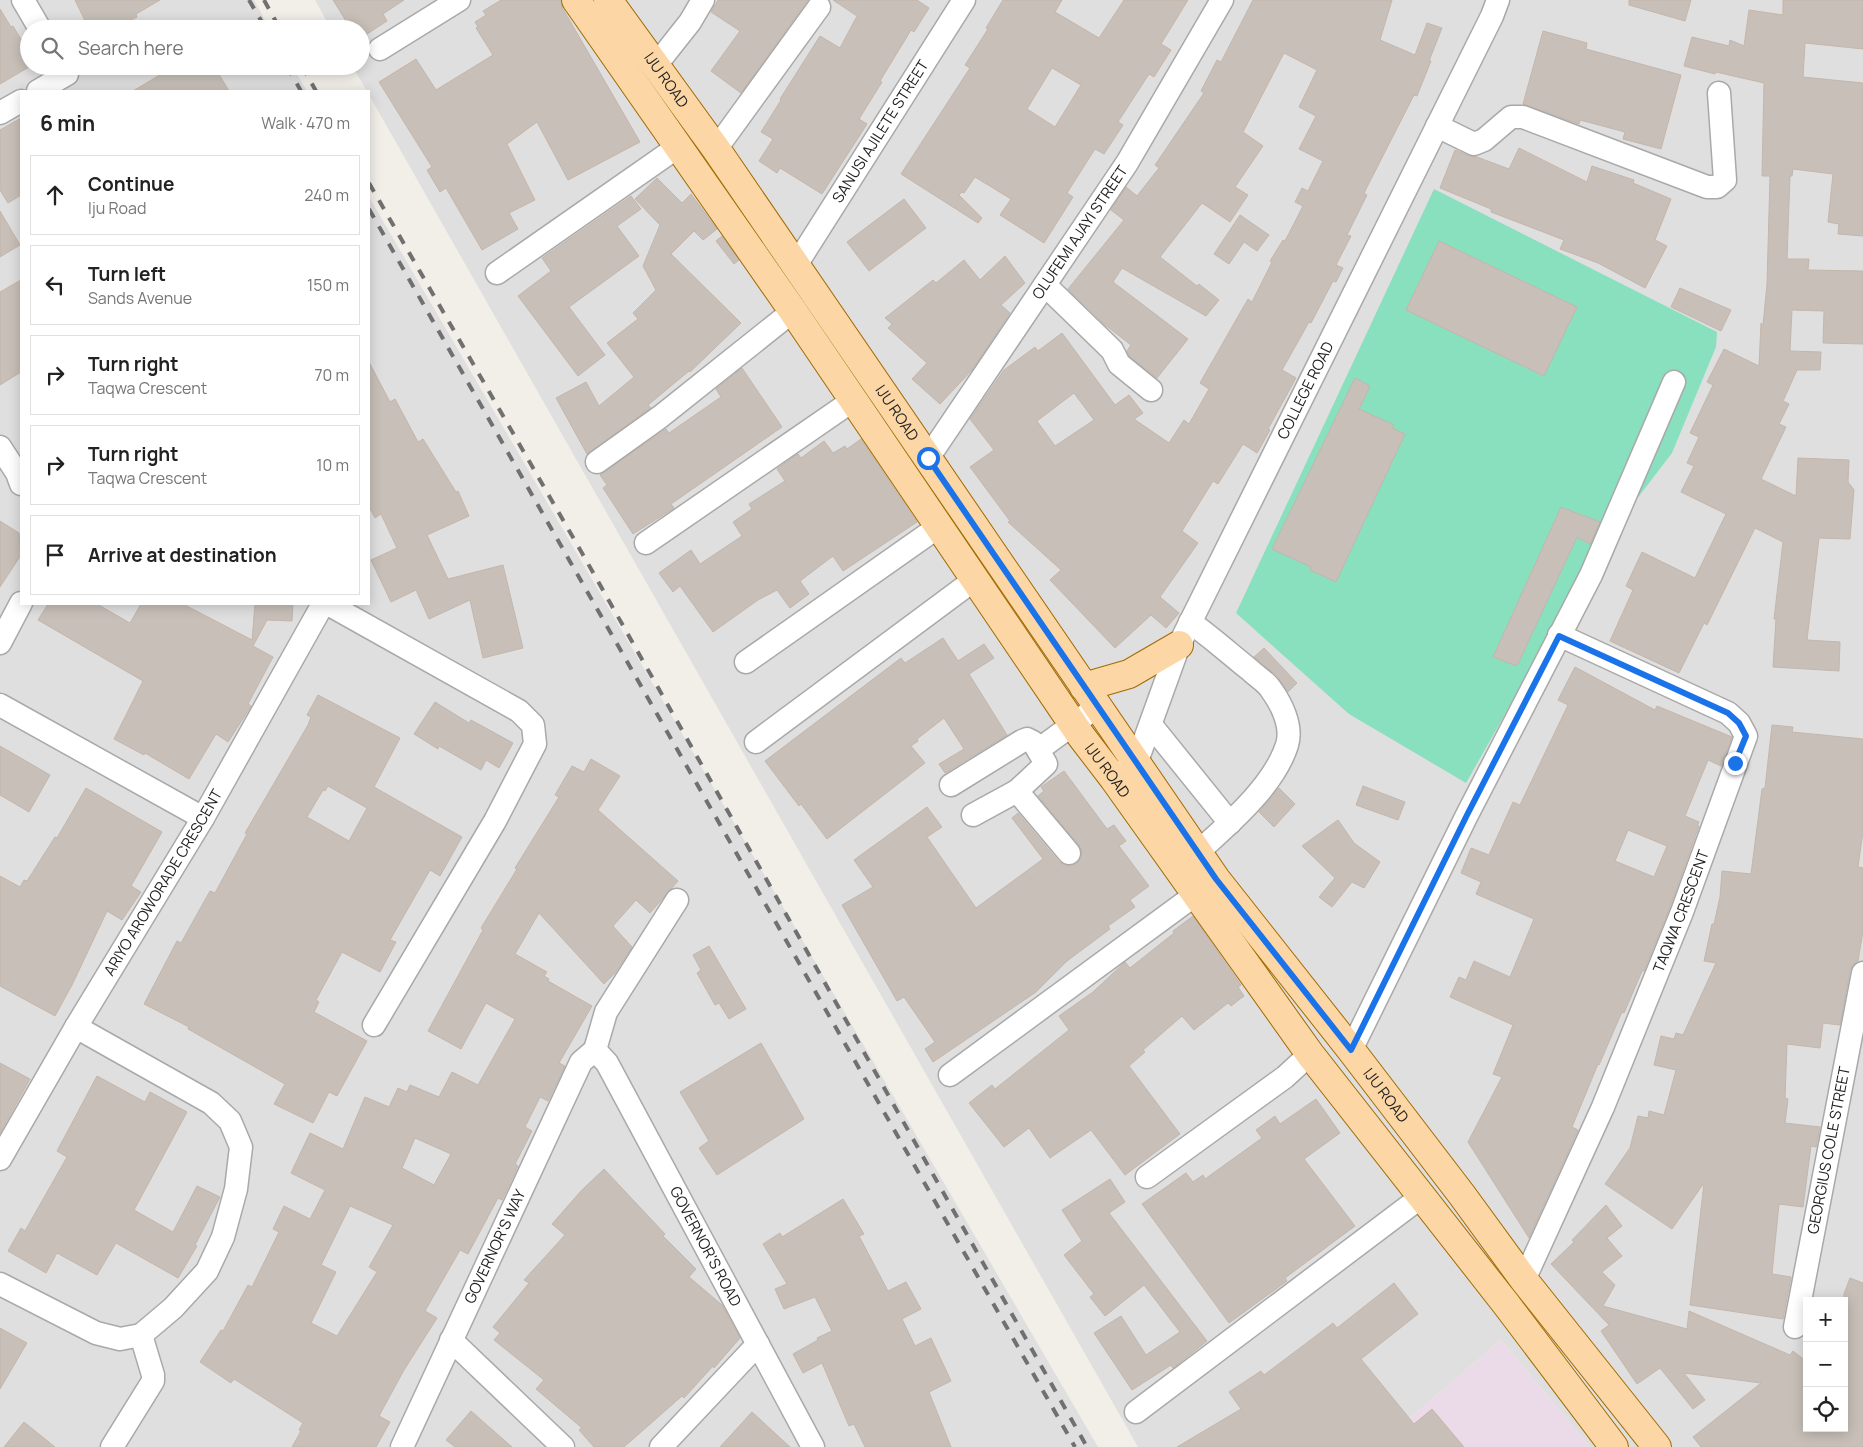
<!DOCTYPE html>
<meta charset="utf-8">
<style>
:root{--surface:#fff;--page:#f2f2f2;--text:#222;--muted:#767676;--line:#e0e0e0}
body{margin:0;font-family:Manrope,sans-serif;background:var(--page);color:var(--text)}
.controls{position:absolute;right:15px;bottom:15px;display:grid;overflow:hidden;border-radius:0px;box-shadow:0 2px 12px #0003}
.controls button{width:45px;height:45px;display:grid;place-items:center;padding:0;border:0;border-bottom:1px solid var(--line);background:var(--surface);color:var(--text);font:25px sans-serif}
.stop{position:absolute;width:15px;height:15px;margin:-11px;border:4px solid #1a73e8;border-radius:50%;background:#fff}
.stop.end{background:#1a73e8;border-color:#fff;box-shadow:0 1px 5px #0008}
.list{margin:0;padding:0;list-style:none}
h2{display:flex;justify-content:space-between;align-items:center;height:65px;margin:0;padding:0 20px;font-size:21px}
h2 small{font-size:16px;font-weight:400;color:var(--muted)}
.list li{display:grid;grid-template-columns:32px 1fr auto;gap:15px;align-items:center;box-sizing:border-box;height:80px;margin:0 10px 10px;padding:0 10px;border:1px solid var(--line);border-radius:0px}
.list b{display:block;font-size:19px;white-space:nowrap}
.list p{margin:0;font-size:16px;white-space:nowrap;color:var(--muted)}
.list em{font-size:16px;font-style:normal;color:var(--muted)}
.icon{flex:none;width:28px;height:28px;fill:none;stroke:currentColor;stroke-width:2;stroke-linecap:round;stroke-linejoin:round}
.map{position:relative;flex:none;width:1863px;height:1447px;overflow:hidden}
.search{position:absolute;background:var(--surface);box-shadow:0 2px 12px #0003;left:20px;top:20px;width:350px;height:55px;display:flex;align-items:center;gap:12px;box-sizing:border-box;padding:0 18px;border-radius:28px;color:var(--muted);font-size:19px}
.panel{position:absolute;background:var(--surface);box-shadow:0 2px 12px #0003;left:20px;top:90px;width:350px;height:515px;border-radius:0px}
.map>svg:first-child{display:block}
.residential{fill:#e0dfdf;fill-rule:evenodd}
.industrial{fill:#ebdbe8}
.pitch{fill:#88e0be}
.building{fill:#c7bfb8;stroke:#c4b6ab;fill-rule:evenodd}
.lines{fill:none;stroke-linecap:round;stroke-linejoin:round}
.minor-casing{stroke:#a9a9a9;stroke-width:25}
.major-casing{stroke:#a06b00;stroke-width:30}
.minor{stroke:#fff;stroke-width:22}
.major{stroke:#fcd6a4;stroke-width:28}
.rail{stroke:#707070;stroke-width:4;stroke-dasharray:10 10;stroke-linecap:butt}
.route{stroke:#1a73e8;stroke-width:6}
.labels{text-anchor:middle;stroke-width:4;stroke-linejoin:round;paint-order:stroke}
.street-label{font-size:15px;fill:#222;stroke:#fff}
</style>
<div class="map">
<svg width="1863" height="1447" viewBox="0 0 1863 1447">
<rect width="100%" height="100%" fill="#f2efe9"/>
<g class="residential">
<polygon points="0,0 254,0 270,29 29,29 29,66 292,66 307,91 21,91 21,604 369,604 369,197 1098,1447 0,1447"/>
<path d="M315,0H1863V1447H1590L1501,1340L1376,1447H1138L369,95V91H367L352,66H361V29H331ZM1807,1301H1844V1428H1807Z"/>
</g>
<polygon class="industrial" points="1501,1340 1590,1447 1376,1447"/>
<polygon class="pitch" points="1434,189 1717,332 1716,347 1672,453 1600,547 1466,783 1349,714 1236,613"/>
<g class="building">
<polygon points="75,0 160,0 136,14 137,17 113,29 89,29"/>
<polygon points="333,0 404,0 383,14 387,21 361,38 361,29 351,29"/>
<polygon points="501,0 560,0 563,9 640,142 568,180 537,122 507,144 535,200 509,213 518,229 482,250 446,188 440,192 427,170 432,167 379,82 416,59 436,90 493,55 476,28 478,27 475,22 486,15 483,11"/>
<polygon points="718,0 808,0 741,93 711,71 740,31 711,12"/>
<polygon points="833,0 917,0 929,8 914,32 911,30 880,81 882,82 859,119 867,124 822,194 780,168 777,173 759,161 773,139 761,132 781,100 780,99 820,36 840,48 857,16"/>
<path d="M1003,0H1062L1055,12L1099,38L1124,0H1188L1161,44L1171,50L1154,77L1149,74L1118,122L1123,125L1104,154L1095,149L1067,193L1073,197L1044,243L1000,215L1011,199L975,177L964,193L962,192L959,195L982,218L978,223L901,174L970,68L965,65L988,29L986,28ZM1052,68L1081,85L1055,127L1027,109Z"/>
<path d="M1253,0H1392L1380,40L1415,55L1427,23L1442,28L1429,61H1431L1417,96L1414,95L1364,193L1367,195L1347,235L1351,236L1336,265L1343,268L1336,282L1333,281L1311,323L1309,322L1282,370L1296,378L1268,429L1270,430L1257,453L1243,444L1218,484L1213,481L1182,531L1198,543L1160,597L1179,613L1166,628L1151,615L1115,648L1050,580L1061,570L1008,522L1010,521L970,467L994,450L970,419L1004,370L1035,347L1038,351L1062,333L1115,405L1129,395L1143,413L1134,419L1169,443L1184,420L1189,424L1209,389L1200,383L1248,299L1252,302L1272,262L1270,261L1283,240L1285,241L1303,206L1295,202L1302,188L1308,191L1323,161L1299,149L1316,116L1299,107L1317,70L1284,53L1243,132L1263,146L1235,187L1248,195L1230,222L1202,203L1160,257L1197,286L1199,284L1219,300L1206,316L1122,268L1113,282L1188,339L1157,378L1129,356L1127,351L1131,345L1104,324L1068,289L1124,220L1111,210L1126,187L1137,196L1159,168L1155,165L1204,93L1201,91L1217,60L1221,62ZM1074,393L1094,420L1055,446L1037,421Z"/>
<polygon points="1629,0 1691,0 1685,21 1629,5"/>
<polygon points="1783,0 1863,0 1863,49 1805,43 1803,77 1863,83 1863,236 1838,234 1839,224 1828,222 1833,174 1793,169 1792,176 1790,176 1787,259 1809,259 1808,270 1863,271 1863,344 1823,343 1824,311 1792,310 1790,351 1821,352 1820,370 1797,370 1783,401 1789,404 1779,424 1786,427 1761,479 1796,496 1798,458 1849,460 1848,482 1854,490 1850,539 1819,538 1807,640 1840,642 1839,671 1773,667 1776,619 1774,619 1783,542 1755,528 1707,625 1704,623 1679,673 1610,641 1633,590 1626,586 1642,552 1695,578 1726,514 1681,492 1694,466 1687,463 1699,437 1690,433 1713,385 1707,382 1724,349 1759,366 1761,323 1763,325 1767,284 1770,176 1762,176 1764,83 1716,72 1715,74 1684,66 1692,37 1729,46 1730,40 1744,46 1749,10 1783,15"/>
<polygon points="0,9 11,27 13,26 29,53 29,67 0,84"/>
<polygon points="1543,31 1587,43 1586,49 1681,75 1661,149 1623,139 1625,132 1580,120 1579,124 1523,104"/>
<polygon points="175,66 214,66 229,91 133,91"/>
<polygon points="21,118 21,195 8,203 0,190 0,130"/>
<polygon points="1519,148 1587,182 1592,166 1634,180 1633,183 1671,199 1655,240 1667,246 1645,288 1598,263 1560,249 1564,240 1491,212 1491,209 1440,188 1455,150 1469,156 1477,157 1509,169"/>
<polygon points="657,178 682,203 691,194 717,229 703,240 694,231 671,254 741,323 690,372 689,371 648,405 651,408 587,454 556,398 586,382 599,406 634,377 607,343 638,319 633,313 656,290 643,266 660,225 635,199"/>
<polygon points="631,196 641,209 617,226 639,256 569,307 605,355 578,376 518,296 551,271 542,258"/>
<polygon points="904,199 926,228 869,271 847,242"/>
<polygon points="0,211 20,245 0,257"/>
<polygon points="1240,215 1269,235 1257,251 1244,242 1229,264 1214,254"/>
<polygon points="722,236 739,260 734,264 716,241"/>
<polygon points="1439,241 1577,307 1544,376 1406,310"/>
<polygon points="1005,256 1025,283 1001,305 1010,313 972,370 940,404 912,379 927,363 888,328 892,324 885,318 933,280 936,283 964,260 980,280"/>
<polygon points="21,280 21,372 0,385 0,292"/>
<polygon points="1680,288 1731,310 1721,331 1671,307"/>
<polygon points="369,362 390,402 395,399 418,442 423,439 456,492 458,491 469,516 427,535 448,579 503,565 523,648 483,658 470,600 429,619 416,590 391,602 371,560 397,548 381,514 375,518 369,507"/>
<polygon points="742,368 782,427 671,504 674,508 633,534 603,488 607,485 600,475 666,429 669,433 721,397 716,389"/>
<polygon points="1355,378 1370,386 1359,409 1394,425 1392,428 1405,434 1336,582 1310,570 1311,567 1272,549"/>
<polygon points="861,439 917,522 843,571 833,556 800,581 809,594 790,608 777,590 758,600 713,632 680,586 673,592 659,573 691,550 700,564 742,536 733,522 752,509 749,504 785,481 777,469 792,458 798,454 801,458 824,441 833,453 845,446 847,449"/>
<polygon points="1561,507 1600,522 1590,544 1577,537 1517,666 1493,657"/>
<polygon points="0,521 19,533 21,555 0,587"/>
<polygon points="48,604 97,604 130,623 141,604 183,604 252,640 255,604 293,604 292,621 267,620 253,646 273,657 248,704 251,706 246,714 228,742 216,734 189,779 145,753 144,755 114,739 143,681 38,620"/>
<polygon points="943,638 958,661 984,644 994,658 969,674 1007,735 945,773 939,764 964,749 944,718 917,739 918,741 911,746 925,763 827,839 801,804 799,806 765,761 901,658 905,663"/>
<polygon points="1264,648 1297,683 1288,692 1277,676 1254,657"/>
<path d="M1575,667L1655,710L1657,706L1732,737L1721,766L1708,760L1685,816L1699,822L1697,826H1699L1670,907L1644,971H1642L1624,1013L1622,1012L1599,1065L1598,1064L1572,1127L1578,1130L1529,1238L1468,1142L1502,1077L1493,1074L1513,1025L1450,997L1459,977L1466,980L1474,961L1510,977L1534,919L1476,894L1481,882L1461,873L1471,848L1489,855L1513,802L1520,805L1568,705L1558,700ZM1628,830L1667,846L1654,877L1615,861Z"/>
<path d="M318,695L400,738L374,787L462,837L440,876L430,870L390,940L396,942L380,972L342,952L316,1000L319,1002L314,1012L367,1041L337,1096L329,1092L313,1123L274,1104L285,1084L188,1029L189,1027L144,1004L177,941L181,943L210,891L215,893L247,834L245,833L308,725L311,717L307,715ZM328,786L367,808L349,841L307,817L323,790L325,791Z"/>
<polygon points="435,702 469,723 471,720 513,743 499,768 486,760 481,770 439,746 438,749 414,734"/>
<polygon points="1772,725 1793,727 1792,732 1863,739 1863,832 1858,867 1863,868 1863,931 1858,961 1853,965 1850,971 1840,1025 1823,1023 1820,1048 1787,1044 1785,1098 1788,1099 1785,1123 1820,1127 1816,1147 1811,1146 1803,1207 1779,1204 1772,1274 1791,1277 1783,1319 1690,1305 1704,1183 1672,1229 1605,1184 1630,1148 1638,1116 1648,1118 1649,1111 1664,1115 1676,1070 1654,1065 1661,1036 1674,1039 1676,1033 1683,1035 1716,963 1704,961 1712,924 1714,924 1720,897 1722,871 1751,874 1762,789 1765,788"/>
<polygon points="0,746 50,775 29,812 0,795"/>
<path d="M591,759L620,776L598,810L678,881L650,913L636,900L613,926L632,947L615,973L604,984L539,913L515,954L547,972L544,976L549,979L548,981L592,1006L559,1063L565,1066L548,1101L540,1097L525,1127L532,1131L515,1164L518,1166L502,1200L498,1198L468,1254L460,1250L425,1311L437,1318L404,1370L379,1416L390,1422L376,1447H292L301,1431L299,1430L303,1423L234,1379L231,1383L200,1362L221,1330L223,1331L248,1285L252,1287L279,1232L273,1229L284,1206L310,1219L325,1190L291,1173L310,1133L343,1149L365,1097L389,1107L398,1088L407,1092L410,1085L439,1097L452,1072L478,1085L515,1019L486,1003L461,1049L428,1031L483,930L481,928L517,869L515,868L559,797L555,795L572,766L584,772ZM415,1138L451,1154L434,1185L402,1168ZM350,1206L393,1225L369,1267L377,1272L337,1336L311,1323L336,1272L321,1265Z"/>
<polygon points="1064,771 1107,829 1114,825 1126,841 1119,846 1149,886 1130,900 1135,907 1108,926 1110,929 1067,961 1036,992 933,1062 925,1049 935,1042 904,997 897,1001 842,905 873,887 854,860 927,807 942,827 927,837 976,908 1043,859 1012,818 1018,813 1059,862 1064,865 1071,866 1077,863 1081,858 1082,851 1079,845 1038,796 1044,791 1041,787"/>
<polygon points="1363,786 1405,802 1398,820 1356,805"/>
<polygon points="86,788 162,832 131,886 141,892 122,920 107,911 72,985 55,1016 0,986 0,876 20,887 24,880 27,881 55,837 57,838"/>
<polygon points="1279,788 1295,804 1274,827 1259,812"/>
<polygon points="1338,820 1354,843 1380,862 1364,888 1352,882 1332,907 1319,897 1335,878 1302,846"/>
<polygon points="1193,916 1241,985 1238,987 1244,996 1231,1006 1228,1003 1194,1030 1182,1016 1143,1050 1145,1052 1129,1066 1180,1134 1125,1175 1091,1130 1050,1158 1029,1128 1004,1147 969,1103 992,1085 995,1089 1069,1030 1059,1016 1093,992 1125,962 1130,968 1174,933 1173,931"/>
<polygon points="709,946 746,1009 729,1019 719,1003 715,1005 697,973 701,970 693,955"/>
<polygon points="761,1043 804,1119 717,1175 699,1148 709,1141 680,1092"/>
<polygon points="0,1063 30,1079 0,1133"/>
<polygon points="97,1076 145,1102 150,1092 187,1112 134,1210 173,1232 197,1186 220,1197 195,1245 197,1246 178,1278 116,1243 97,1275 57,1253 46,1273 8,1251 21,1228 25,1231 67,1157 57,1151"/>
<polygon points="1316,1099 1340,1133 1304,1159 1355,1226 1285,1278 1287,1281 1229,1323 1142,1204 1186,1173 1193,1182 1203,1175 1205,1179 1262,1138 1256,1130 1275,1116 1280,1124"/>
<polygon points="604,1169 665,1234 663,1236 696,1269 689,1277 722,1305 740,1338 714,1368 713,1366 684,1398 682,1396 624,1447 594,1447 579,1430 582,1428 536,1389 544,1380 494,1340 500,1333 493,1327 529,1283 524,1280 565,1235 552,1224 581,1191"/>
<polygon points="1110,1179 1125,1202 1109,1213 1207,1341 1173,1368 1171,1365 1132,1390 1094,1333 1121,1316 1146,1355 1180,1332 1144,1285 1105,1316 1090,1297 1094,1294 1064,1255 1082,1241 1062,1210"/>
<polygon points="843,1199 864,1234 859,1236 888,1291 906,1282 921,1309 902,1319 915,1346 931,1338 951,1381 929,1392 951,1447 865,1447 854,1424 849,1426 822,1363 803,1373 793,1354 818,1340 817,1338 832,1331 815,1297 784,1309 775,1289 787,1284 763,1244 780,1233 782,1237"/>
<polygon points="1606,1205 1622,1226 1607,1238 1622,1256 1602,1272 1615,1285 1603,1306 1687,1329 1689,1311 1790,1355 1793,1351 1807,1362 1807,1428 1844,1428 1844,1294 1850,1278 1863,1283 1863,1447 1701,1447 1693,1437 1761,1383 1684,1373 1705,1400 1693,1409 1660,1368 1637,1384 1601,1331 1609,1325 1551,1264 1574,1242 1572,1240"/>
<polygon points="1394,1283 1418,1314 1361,1359 1414,1424 1432,1409 1464,1447 1177,1447 1241,1409 1229,1392 1261,1371 1264,1375 1333,1323 1337,1328"/>
<polygon points="0,1328 27,1343 0,1389"/>
<polygon points="471,1411 512,1447 455,1447 446,1440"/>
<polygon points="752,1412 790,1447 720,1447"/>
<polygon points="24,1422 55,1447 4,1447"/>
</g>
<g class="lines">
<g class="minor-casing">
<g id="minor">
<polyline points="23,0 40,29"/>
<polyline points="380,49 459,0"/>
<polyline points="656,65 690,22 703,0"/>
<polyline points="38,91 67,74"/>
<polyline points="0,113 21,101"/>
<polyline points="1437,126 1474,144 1484,140 1511,117 1523,117 1707,187 1717,187 1725,180 1719,93"/>
<polyline points="716,149 819,7"/>
<path id="s1" d="M796,265L964,0"/>
<polyline points="497,273 679,146"/>
<polyline points="1045,285 1112,350 1119,364 1151,390"/>
<polyline points="0,447 17,473 21,484"/>
<path id="s2" d="M928,458L1127,163L1222,0"/>
<polyline points="597,462 660,417 793,311"/>
<polyline points="646,543 852,401"/>
<polyline points="328,604 519,711 533,725 535,744 495,821 374,1025"/>
<path d="M1190,622C1211,637 1230,654 1250,670C1256,676 1265,681 1270,688C1281,703 1293,726 1287,745C1274,786 1229,824 1198,852"/>
<polyline points="0,643 21,603"/>
<polyline points="746,662 938,527"/>
<polyline points="0,705 203,818"/>
<polyline points="1151,725 1230,823"/>
<polyline points="756,742 974,580"/>
<path id="s3" d="M1124,771L1137,761L1179,645L1492,16L1498,0"/>
<polyline points="951,785 1022,741 1027,739 1033,742 1038,750"/>
<polyline points="1017,791 1069,853"/>
<polyline points="973,815 1017,791 1046,764 1038,750 1098,706"/>
<path id="s4" d="M595,1050L607,1063L813,1447"/>
<polyline points="595,1050 606,1012 677,900"/>
<polyline points="1351,1050 1467,815 1591,575 1674,382"/>
<polyline points="950,1075 1195,895"/>
<path id="s5" d="M0,1159L76,1027L203,818L323,604"/>
<polyline points="1147,1177 1285,1077 1310,1054"/>
<path id="s6" d="M1524,1280L1603,1107L1682,912L1746,736L1739,723L1728,713L1559,635"/>
<polyline points="0,1284 96,1333 120,1339 141,1335 173,1308 207,1271 223,1237 236,1189 241,1147 230,1121 211,1103 76,1027"/>
<path id="s7" d="M1795,1327L1863,973"/>
<polyline points="451,1340 563,1447"/>
<polyline points="1136,1412 1421,1197"/>
<polyline points="112,1447 153,1381 153,1375 141,1335"/>
<path id="s8" d="M402,1447L581,1062L595,1050"/>
<polyline points="661,1447 758,1344"/>
</g>
</g>
<g class="major-casing">
<g id="major">
<path id="s9" d="M576,0L793,311L1081,736L1114,779L1310,1054L1506,1304L1614,1447"/>
<path id="s10" d="M608,0L716,149L1216,879L1351,1050L1462,1195L1524,1280L1657,1447"/>
<polyline points="1084,687 1129,674 1179,645"/>
</g>
</g>
<use href="#minor" class="minor"/>
<use href="#major" class="major"/>
<g class="rail">
<polyline points="249,0 266,29"/>
<polyline points="264,0 280,29"/>
<polyline points="287,66 301,91"/>
<polyline points="302,66 316,91"/>
<polyline points="369,183 582,553 1087,1447"/>
<polyline points="369,209 1075,1447"/>
</g>
</g>
<g class="lines">
<polyline class="route" points="928,458 1216,879 1351,1050 1467,815 1559,636 1728,713 1739,723 1746,736 1735,763"/>
</g>
<g class="labels">
<g class="street-label">
<text dy="5" stroke="none"><textPath href="#s10" startOffset="99">IJU ROAD</textPath></text>
<text dy="5" stroke="none"><textPath href="#s1" startOffset="158">SANUSI AJILETE STREET</textPath></text>
<text dy="5" stroke="none"><textPath href="#s2" startOffset="272">OLUFEMI AJAYI STREET</textPath></text>
<text dy="5" stroke="none"><textPath href="#s3" startOffset="424">COLLEGE ROAD</textPath></text>
<text dy="5" stroke="none"><textPath href="#s10" startOffset="504">IJU ROAD</textPath></text>
<text dy="5" stroke="none"><textPath href="#s9" startOffset="936">IJU ROAD</textPath></text>
<text dy="5" stroke="none"><textPath href="#s5" startOffset="321">ARIYO AROWORADE CRESCENT</textPath></text>
<text dy="5" stroke="none"><textPath href="#s6" startOffset="401">TAQWA CRESCENT</textPath></text>
<text dy="5" stroke="none"><textPath href="#s10" startOffset="1344">IJU ROAD</textPath></text>
<text dy="5" stroke="none"><textPath href="#s7" startOffset="180">GEORGIUS COLE STREET</textPath></text>
<text dy="5" stroke="none"><textPath href="#s8" startOffset="221">GOVERNOR'S WAY</textPath></text>
<text dy="5" stroke="none"><textPath href="#s4" startOffset="226">GOVERNOR'S ROAD</textPath></text>
</g>
</g>
</svg>
<div class="controls">
<button>+</button>
<button>−</button>
<button><svg class="icon" aria-label="locate" viewBox="0 0 24 24"><circle cx="12" cy="12" r="6"/><path d="M12 2v4M12 18v4M2 12h4M18 12h4"/></svg></button>
</div>
<div class="stop" style="left:928px;top:458px"></div>
<div class="stop end" style="left:1735px;top:763px"></div>
<div class="search"><svg class="icon" aria-label="search" viewBox="0 0 24 24"><circle cx="10" cy="10" r="6"/><path d="M15 15l6 6"/></svg>Search here</div>
<section class="panel">
<h2>6 min<small>Walk · 470 m</small></h2>
<ul class="list">
<li><svg class="icon" aria-label="ahead" viewBox="0 0 24 24"><path d="M12 20V5M6 11l6-6 6 6"/></svg><div><b>Continue</b><p>Iju Road</p></div><em>240 m</em></li>
<li><svg class="icon" aria-label="left" viewBox="0 0 24 24"><path d="M17 20v-9H6M10 6l-5 5 5 5"/></svg><div><b>Turn left</b><p>Sands Avenue</p></div><em>150 m</em></li>
<li><svg class="icon" aria-label="right" viewBox="0 0 24 24"><path d="M7 20v-9h11M14 6l5 5-5 5"/></svg><div><b>Turn right</b><p>Taqwa Crescent</p></div><em>70 m</em></li>
<li><svg class="icon" aria-label="right" viewBox="0 0 24 24"><path d="M7 20v-9h11M14 6l5 5-5 5"/></svg><div><b>Turn right</b><p>Taqwa Crescent</p></div><em>10 m</em></li>
<li><svg class="icon" aria-label="arrive" viewBox="0 0 24 24"><path d="M6 21V4h12l-3 4 3 4H6"/></svg><div><b>Arrive at destination</b></div></li>
</ul>
</section>
</div>
